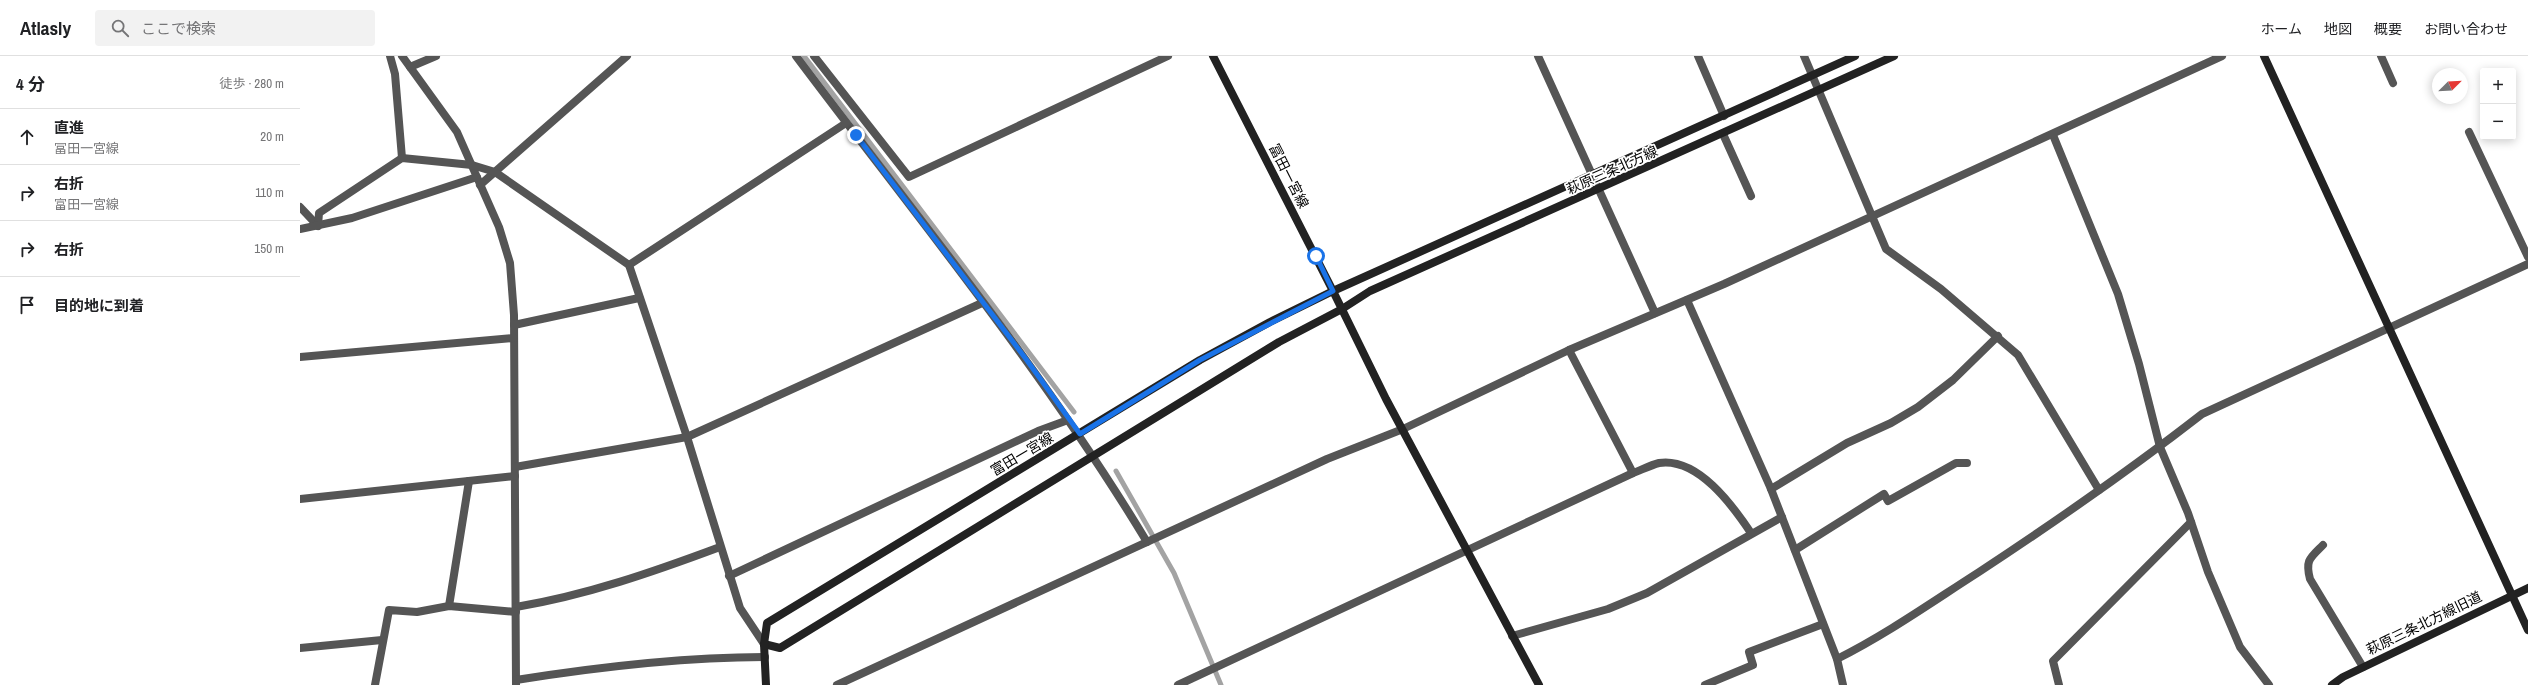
<!DOCTYPE html>
<html lang="ja">
<meta charset="utf-8">
<style>
:root{--surface:#fff;--page:#f2f2f2;--text:#202124;--muted:#757577;--line:#e0e0e0}
body{margin:0;font-family:"Archivo Narrow","Noto Sans JP",sans-serif;background:var(--page);color:var(--text)}
.controls{position:absolute;right:12px;top:12px;display:grid;overflow:hidden;border-radius:4px;box-shadow:0 2px 10px #0003}
.controls button{width:36px;height:36px;display:grid;place-items:center;padding:0;border:0;border-bottom:1px solid var(--line);background:var(--surface);color:var(--text);font:20px sans-serif}
.compass{position:absolute;left:2132px;top:12px;width:36px;height:36px;border-radius:50%;background:var(--surface);box-shadow:0 2px 10px #0003;rotate:66deg}
.stop{position:absolute;width:12px;height:12px;margin:-9px;border:3px solid #1a73e8;border-radius:50%;background:#fff}
.stop.end{background:#1a73e8;border-color:#fff;box-shadow:0 1px 4px #0008}
.list{margin:0;padding:0;list-style:none}
h2{display:flex;justify-content:space-between;align-items:center;height:52px;margin:0;padding:0 16px;font-size:17px}
h2 small{font-size:13px;font-weight:400;color:var(--muted)}
.list li{display:grid;grid-template-columns:26px 1fr auto;gap:12px;align-items:center;box-sizing:border-box;height:56px;padding:0 16px;border-top:1px solid var(--line)}
.list b{display:block;font-size:15px;white-space:nowrap}
.list p{margin:0;font-size:13px;white-space:nowrap;color:var(--muted)}
.list em{font-size:13px;font-style:normal;color:var(--muted)}
.icon{flex:none;width:22px;height:22px;fill:none;stroke:currentColor;stroke-width:2;stroke-linecap:round;stroke-linejoin:round}
.map{position:relative;flex:none;width:2228px;height:629px;overflow:hidden}
header{display:flex;align-items:center;gap:24px;box-sizing:border-box;height:56px;padding:0 20px;background:var(--surface);border-bottom:1px solid var(--line)}
header strong{font-size:19px}
nav{display:flex;gap:22px;margin-inline-start:auto;font-size:14px}
.search{width:280px;height:36px;background:var(--page);display:flex;align-items:center;gap:10px;box-sizing:border-box;padding:0 14px;border-radius:4px;color:var(--muted);font-size:15px}
main{display:flex}
aside{flex:1;background:var(--surface)}
.map>svg:first-child{display:block}
.lines{fill:none;stroke-linecap:round;stroke-linejoin:round}
.stream{stroke:#a3a3a3;stroke-width:5}
.street{stroke:#555;stroke-width:8}
.secondary{stroke:#222;stroke-width:8}
.route{stroke:#1a73e8;stroke-width:5}
.labels{text-anchor:middle;stroke-width:3.5;stroke-linejoin:round;paint-order:stroke}
.street-label{font-size:14px;fill:#000;stroke:#fff}
</style>
<header>
<strong>Atlasly</strong>
<div class="search"><svg class="icon" aria-label="search" viewBox="0 0 24 24"><circle cx="10" cy="10" r="6"/><path d="M15 15l6 6"/></svg>ここで検索</div>
<nav><a>ホーム</a><a>地図</a><a>概要</a><a>お問い合わせ</a></nav>
</header>
<main>
<aside>
<h2>4 分<small>徒歩 · 280 m</small></h2>
<ul class="list">
<li><svg class="icon" aria-label="ahead" viewBox="0 0 24 24"><path d="M12 20V5M6 11l6-6 6 6"/></svg><div><b>直進</b><p>冨田一宮線</p></div><em>20 m</em></li>
<li><svg class="icon" aria-label="right" viewBox="0 0 24 24"><path d="M7 20v-9h11M14 6l5 5-5 5"/></svg><div><b>右折</b><p>富田一宮線</p></div><em>110 m</em></li>
<li><svg class="icon" aria-label="right" viewBox="0 0 24 24"><path d="M7 20v-9h11M14 6l5 5-5 5"/></svg><div><b>右折</b></div><em>150 m</em></li>
<li><svg class="icon" aria-label="arrive" viewBox="0 0 24 24"><path d="M6 21V4h12l-3 4 3 4H6"/></svg><div><b>目的地に到着</b></div></li>
</ul>
</aside>
<div class="map">
<svg width="2228" height="629" viewBox="0 0 2228 629">
<rect width="100%" height="100%" fill="#fff"/>
<g class="lines">
<g class="stream">
<polyline points="504,0 774,356"/>
<polyline points="816,415 874,517 921,629"/>
</g>
<g class="street">
<polyline points="90,0 95,18 102,102"/>
<polyline points="102,0 157,76 199,171 210,207 214,259 216,629"/>
<path d="M496,0C616,160 744,315 847,486"/>
<polyline points="514,0 609,121 868,0"/>
<polyline points="1238,0 1355,257"/>
<polyline points="1398,0 1424,60"/>
<polyline points="1504,0 1586,193 1641,233 1718,299 1799,434"/>
<polyline points="2081,0 2093,27"/>
<polyline points="110,11 136,0"/>
<polyline points="2169,76 2228,201"/>
<polyline points="1423,78 1451,140"/>
<polyline points="1753,79 1818,238 1839,308 1860,391 1888,457 1908,516 1940,591 1969,629"/>
<polyline points="180,129 327,0"/>
<polyline points="0,151 18,170"/>
<polyline points="18,170 19,157 102,102 172,109 195,116 329,209 387,381 440,552 464,588"/>
<polyline points="0,173 52,162 177,121"/>
<polyline points="329,209 546,67"/>
<polyline points="1387,244 1471,433 1537,603 1543,629"/>
<polyline points="214,269 339,242"/>
<polyline points="1269,294 1333,417"/>
<polyline points="0,301 214,282"/>
<polyline points="215,411 387,381 682,247"/>
<polyline points="1471,433 1547,387 1591,367 1618,351 1653,324 1698,280"/>
<polyline points="0,443 215,420"/>
<path d="M2023,489C2010,502 2005,504 2010,523L2063,611"/>
<polyline points="1495,494 1584,438 1588,445 1656,407 1667,407"/>
<polyline points="429,520 738,375 768,364"/>
<polyline points="149,550 169,425"/>
<path d="M216,551C287,539 353,516 420,491"/>
<polyline points="1212,580 1308,553 1347,537 1482,461"/>
<polyline points="0,592 82,584"/>
<path d="M1537,603C1587,578 1632,546 1679,516C1755,466 1830,414 1902,358L2228,208"/>
<path d="M216,624C298,611 381,601 465,601"/>
<polyline points="75,629 89,554 117,556 149,550 216,556"/>
<polyline points="537,629 1027,403 1103,373 1269,294 1424,228 1922,0"/>
<path d="M878,629L1333,417C1341,414 1351,409 1359,407C1398,401 1433,450 1451,477"/>
<polyline points="1405,629 1453,609 1449,596 1523,568"/>
<polyline points="1759,629 1753,605 1891,466"/>
</g>
<g class="secondary">
<polyline points="913,0 1033,235 1086,343 1239,629"/>
<polyline points="1964,0 2228,574"/>
<polyline points="464,588 480,592 979,286 1042,253 1070,235 1594,0"/>
<polyline points="466,629 464,588 467,567 900,304 970,266 1033,235 1555,0"/>
<polyline points="2032,629 2043,621 2228,532"/>
</g>
</g>
<g class="lines">
<polyline class="route" points="556,79 726,303 780,378 900,304 1033,235 1016,200"/>
</g>
<g class="labels">
<g class="street-label">
<text transform="translate(1312 114) rotate(-24)" y="5">萩原三条北方線</text>
<text transform="translate(989 120) rotate(63)" y="5">冨田一宮線</text>
<text transform="translate(722 398) rotate(-31)" y="5">富田一宮線</text>
<text transform="translate(2124 567) rotate(-26)" y="5">萩原三条北方線旧道</text>
</g>
</g>
</svg>
<div class="controls">
<button>+</button>
<button>−</button>
</div>
<svg class="compass" viewBox="-18 -18 36 36"><path d="M0-13l5 13h-10z" fill="#e53935"/><path d="M0 13l5-13h-10z" fill="#757577"/></svg>
<div class="stop" style="left:1016px;top:200px"></div>
<div class="stop end" style="left:556px;top:79px"></div>
</div>
</main>
